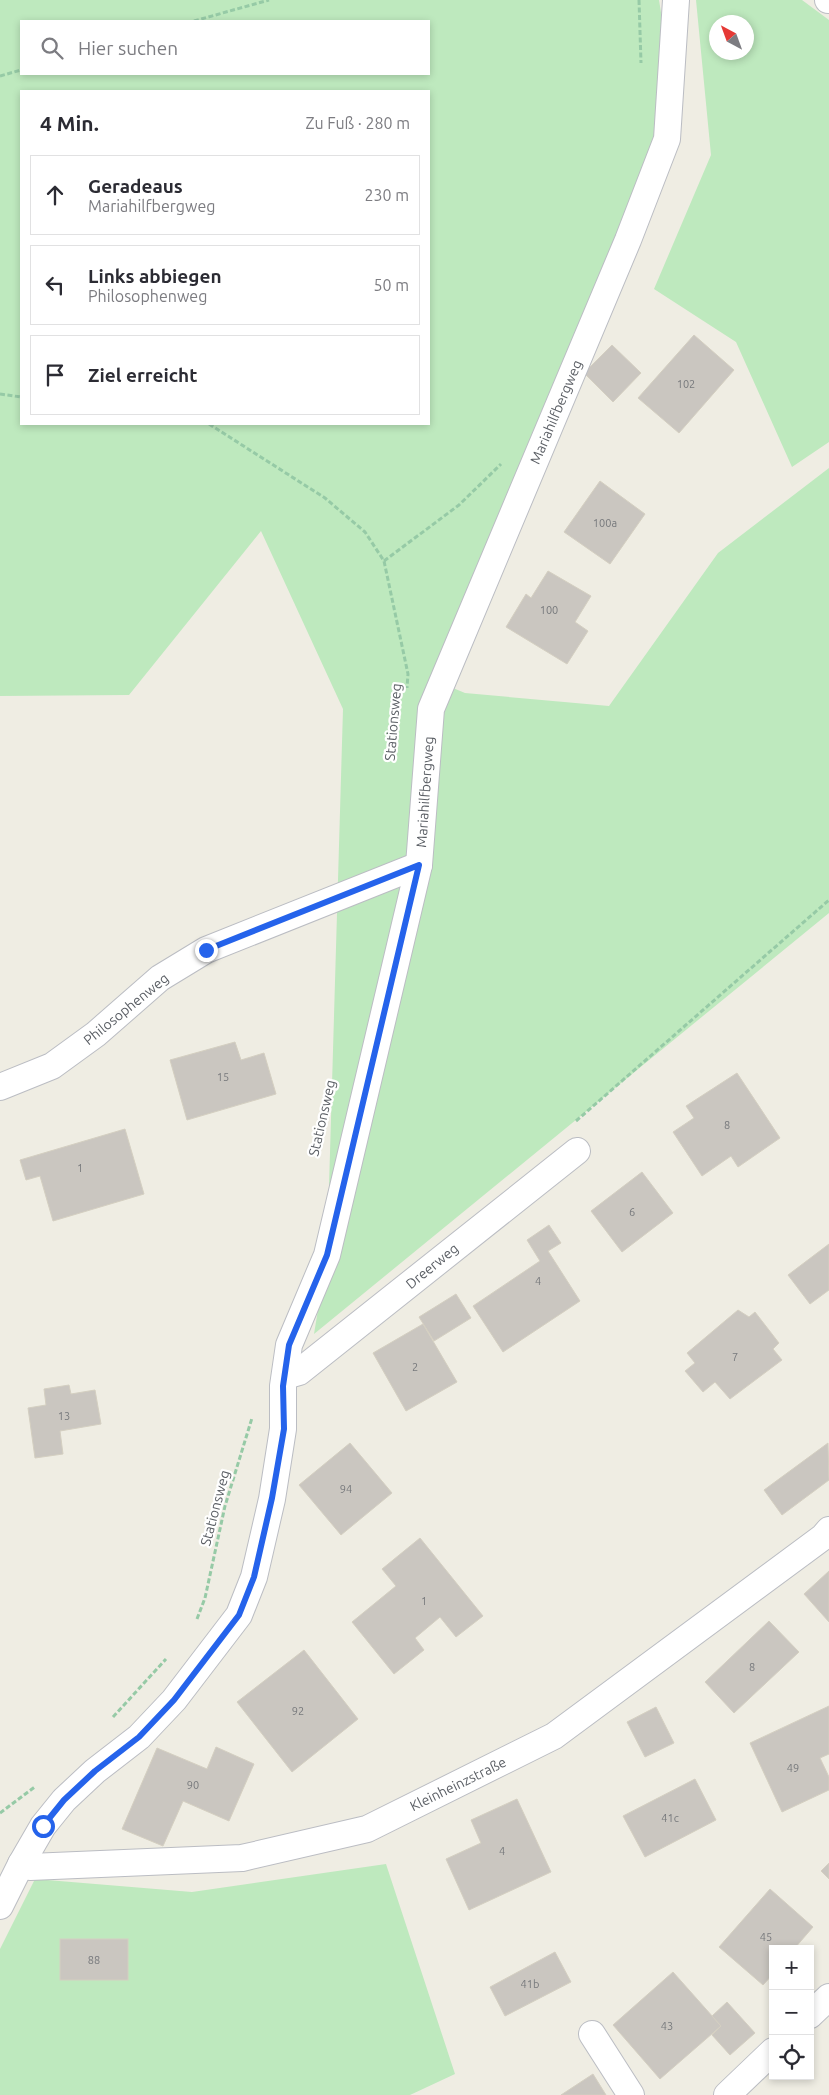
<!DOCTYPE html>
<html lang="de">
<meta charset="utf-8">
<style>
:root{--surface:#fff;--page:#f7f7f7;--text:#2b2b33;--muted:#7c7c81;--line:#e1e1e2}
body{margin:0;font-family:Ubuntu,sans-serif;background:var(--page);color:var(--text)}
.controls{position:absolute;right:15px;bottom:15px;display:grid;overflow:hidden;border-radius:0px;box-shadow:0 2px 8px #0003}
.controls button{width:45px;height:45px;display:grid;place-items:center;padding:0;border:0;border-bottom:1px solid var(--line);background:var(--surface);color:var(--text);font:25px sans-serif}
.compass{position:absolute;left:709px;top:15px;width:45px;height:45px;border-radius:50%;background:var(--surface);box-shadow:0 2px 8px #0003;rotate:319deg}
.stop{position:absolute;width:15px;height:15px;margin:-11px;border:4px solid #2563eb;border-radius:50%;background:#fff}
.stop.end{background:#2563eb;border-color:#fff;box-shadow:0 1px 5px #0008}
.list{margin:0;padding:0;list-style:none}
h2{display:flex;justify-content:space-between;align-items:center;height:65px;margin:0;padding:0 20px;font-size:21px}
h2 small{font-size:16px;font-weight:400;color:var(--muted)}
.list li{display:grid;grid-template-columns:32px 1fr auto;gap:15px;align-items:center;box-sizing:border-box;height:80px;margin:0 10px 10px;padding:0 10px;border:1px solid var(--line);border-radius:0px}
.list b{display:block;font-size:19px;white-space:nowrap}
.list p{margin:0;font-size:16px;white-space:nowrap;color:var(--muted)}
.list em{font-size:16px;font-style:normal;color:var(--muted)}
.icon{flex:none;width:28px;height:28px;fill:none;stroke:currentColor;stroke-width:2;stroke-linecap:round;stroke-linejoin:round}
.map{position:relative;flex:none;width:829px;height:2095px;overflow:hidden}
.search{position:absolute;background:var(--surface);box-shadow:0 2px 8px #0003;left:20px;top:20px;width:410px;height:55px;display:flex;align-items:center;gap:12px;box-sizing:border-box;padding:0 18px;border-radius:0px;color:var(--muted);font-size:19px}
.panel{position:absolute;background:var(--surface);box-shadow:0 2px 8px #0003;left:20px;top:90px;width:410px;height:335px;border-radius:0px}
.map>svg:first-child{display:block}
.green{fill:#bee9be;fill-rule:evenodd}
.building{fill:#cac6c0;stroke:#d4cfc1}
.lines{fill:none;stroke-linecap:round;stroke-linejoin:round}
.street-casing{stroke:#bbbdc3;stroke-width:28}
.path{stroke:#96caa6;stroke-width:3;stroke-dasharray:5 2.5;stroke-linecap:butt}
.street{stroke:#fff;stroke-width:26}
.route{stroke:#2563eb;stroke-width:6}
.labels{text-anchor:middle;stroke-width:4.5;stroke-linejoin:round;paint-order:stroke}
.number-label{font-size:11px;fill:#77797c}
.street-label{font-size:14px;fill:#5b5f65;stroke:#fff}
</style>
<div class="map">
<svg width="829" height="2095" viewBox="0 0 829 2095">
<rect width="100%" height="100%" fill="#efede3"/>
<g class="green">
<path d="M0,0H659L680,131L453,688L465,693L609,706L718,553L829,468V913L314,1334L327,1255L343,709L261,531L129,695L0,696ZM21,21H429V74H21ZM21,91H429V424H21Z"/>
<path d="M696,0H802L829,20V442L792,467L736,342L654,289L711,155ZM716,22H746V52H716Z"/>
<polygon points="386,1864 455,2074 410,2095 0,2095 0,1949 35,1879 192,1892"/>
</g>
<g class="building">
<polygon points="694,335 734,370 679,433 638,398"/>
<polygon points="612,345 641,373 613,402 584,373"/>
<polygon points="600,481 645,514 610,564 564,532"/>
<polygon points="548,571 591,596 575,622 588,631 567,664 506,627 526,594 531,598"/>
<polygon points="235,1042 241,1060 264,1053 276,1094 187,1120 170,1060"/>
<polygon points="737,1073 780,1138 738,1167 731,1156 702,1176 673,1132 694,1118 686,1106"/>
<polygon points="125,1129 144,1194 53,1221 40,1176 26,1180 20,1160"/>
<polygon points="642,1172 673,1213 622,1252 591,1211"/>
<polygon points="549,1225 561,1243 548,1251 580,1301 503,1352 473,1306 540,1261 527,1240"/>
<polygon points="829,1244 829,1290 810,1304 788,1275"/>
<polygon points="456,1294 471,1318 434,1341 419,1317"/>
<polygon points="738,1310 749,1317 755,1312 779,1343 773,1349 782,1360 730,1399 715,1382 703,1392 685,1371 695,1363 687,1353"/>
<polygon points="423,1324 457,1382 406,1411 373,1353"/>
<polygon points="69,1385 71,1394 95,1390 101,1424 60,1431 63,1454 35,1458 28,1408 46,1405 44,1389"/>
<polygon points="350,1443 392,1493 341,1535 299,1485"/>
<polygon points="828,1443 829,1480 782,1515 764,1490"/>
<polygon points="420,1538 483,1616 456,1637 440,1617 415,1638 424,1650 394,1674 352,1622 396,1586 382,1569"/>
<polygon points="829,1571 829,1622 804,1594"/>
<polygon points="769,1621 799,1652 734,1713 705,1682"/>
<polygon points="304,1650 358,1719 292,1772 237,1702"/>
<polygon points="829,1706 829,1754 820,1758 829,1777 829,1790 782,1812 750,1743"/>
<polygon points="656,1707 674,1743 645,1757 627,1722"/>
<polygon points="216,1747 254,1764 229,1821 183,1801 163,1846 122,1829 157,1748 207,1769"/>
<polygon points="695,1779 716,1820 645,1857 623,1816"/>
<polygon points="517,1799 551,1872 469,1910 446,1859 481,1843 471,1820"/>
<polygon points="829,1863 829,1879 821,1871"/>
<polygon points="770,1889 813,1927 794,1949 773,1949 773,1974 763,1985 719,1947"/>
<rect x="60" y="1939" width="68" height="41"/>
<polygon points="555,1952 571,1982 505,2016 490,1987"/>
<polygon points="673,1972 721,2026 660,2079 613,2025"/>
<polygon points="727,2002 755,2033 730,2055 712,2035 721,2026 712,2016"/>
<polygon points="593,2074 606,2095 561,2095"/>
</g>
<g class="lines">
<g class="street-casing">
<g id="street">
<polyline points="828,0 829,0"/>
<polyline points="0,1087 52,1066 96,1034 160,978 206,950 419,865"/>
<polyline points="285,1376 299,1372 577,1151"/>
<polyline points="21,1864 30,1867 242,1858 367,1829 554,1736 823,1537 829,1530"/>
<polyline points="0,1906 21,1864 43,1826 64,1800 95,1771 139,1737 174,1700 239,1615 254,1577 272,1499 283,1429 283,1386 289,1345 327,1255 419,865 431,709 628,240 667,139 676,0"/>
<polyline points="810,2015 829,1997"/>
<polyline points="592,2034 631,2095"/>
<polyline points="727,2095 773,2051"/>
</g>
</g>
<g class="path">
<polyline points="639,0 641,63"/>
<polyline points="194,21 269,0"/>
<polyline points="0,76 21,70"/>
<polyline points="0,394 21,397"/>
<polyline points="209,424 325,498 365,532 384,561 408,674 407,688"/>
<polyline points="384,561 459,505 501,464"/>
<polyline points="576,1121 829,900"/>
<polyline points="197,1619 205,1598 225,1506 252,1418"/>
<polyline points="113,1717 166,1659"/>
<polyline points="0,1813 36,1786"/>
</g>
<use href="#street" class="street"/>
</g>
<g class="lines">
<polyline class="route" points="43,1826 64,1800 95,1771 139,1737 174,1700 239,1615 254,1577 272,1498 284,1429 283,1386 289,1345 327,1255 419,865 206,950"/>
</g>
<g class="labels">
<g class="number-label">
<text x="686" y="388">102</text>
<text x="605" y="527">100a</text>
<text x="549" y="614">100</text>
<text x="223" y="1081">15</text>
<text x="727" y="1129">8</text>
<text x="80" y="1172">1</text>
<text x="632" y="1216">6</text>
<text x="538" y="1285">4</text>
<text x="735" y="1361">7</text>
<text x="415" y="1371">2</text>
<text x="64" y="1420">13</text>
<text x="346" y="1493">94</text>
<text x="424" y="1605">1</text>
<text x="752" y="1671">8</text>
<text x="298" y="1715">92</text>
<text x="793" y="1772">49</text>
<text x="193" y="1789">90</text>
<text x="670" y="1822">41c</text>
<text x="502" y="1855">4</text>
<text x="766" y="1941">45</text>
<text x="94" y="1964">88</text>
<text x="530" y="1988">41b</text>
<text x="667" y="2030">43</text>
</g>
<g class="street-label">
<text transform="translate(556 412) rotate(-67)" y="5">Mariahilfbergweg</text>
<text transform="translate(393 722) rotate(-85)" y="5">Stationsweg</text>
<text transform="translate(425 792) rotate(-86)" y="5">Mariahilfbergweg</text>
<text transform="translate(126 1009) rotate(-39)" y="5">Philosophenweg</text>
<text transform="translate(322 1118) rotate(-77)" y="5">Stationsweg</text>
<text transform="translate(432 1266) rotate(-39)" y="5">Dreerweg</text>
<text transform="translate(215 1508) rotate(-75)" y="5">Stationsweg</text>
<text transform="translate(458 1784) rotate(-26)" y="5">Kleinheinzstraße</text>
</g>
</g>
</svg>
<div class="controls">
<button>+</button>
<button>−</button>
<button><svg class="icon" aria-label="locate" viewBox="0 0 24 24"><circle cx="12" cy="12" r="6"/><path d="M12 2v4M12 18v4M2 12h4M18 12h4"/></svg></button>
</div>
<svg class="compass" viewBox="-18 -18 36 36"><path d="M0-13l5 13h-10z" fill="#e53935"/><path d="M0 13l5-13h-10z" fill="#7c7c81"/></svg>
<div class="stop" style="left:43px;top:1826px"></div>
<div class="stop end" style="left:206px;top:950px"></div>
<div class="search"><svg class="icon" aria-label="search" viewBox="0 0 24 24"><circle cx="10" cy="10" r="6"/><path d="M15 15l6 6"/></svg>Hier suchen</div>
<section class="panel">
<h2>4 Min.<small>Zu Fuß · 280 m</small></h2>
<ul class="list">
<li><svg class="icon" aria-label="ahead" viewBox="0 0 24 24"><path d="M12 20V5M6 11l6-6 6 6"/></svg><div><b>Geradeaus</b><p>Mariahilfbergweg</p></div><em>230 m</em></li>
<li><svg class="icon" aria-label="left" viewBox="0 0 24 24"><path d="M17 20v-9H6M10 6l-5 5 5 5"/></svg><div><b>Links abbiegen</b><p>Philosophenweg</p></div><em>50 m</em></li>
<li><svg class="icon" aria-label="arrive" viewBox="0 0 24 24"><path d="M6 21V4h12l-3 4 3 4H6"/></svg><div><b>Ziel erreicht</b></div></li>
</ul>
</section>
</div>
